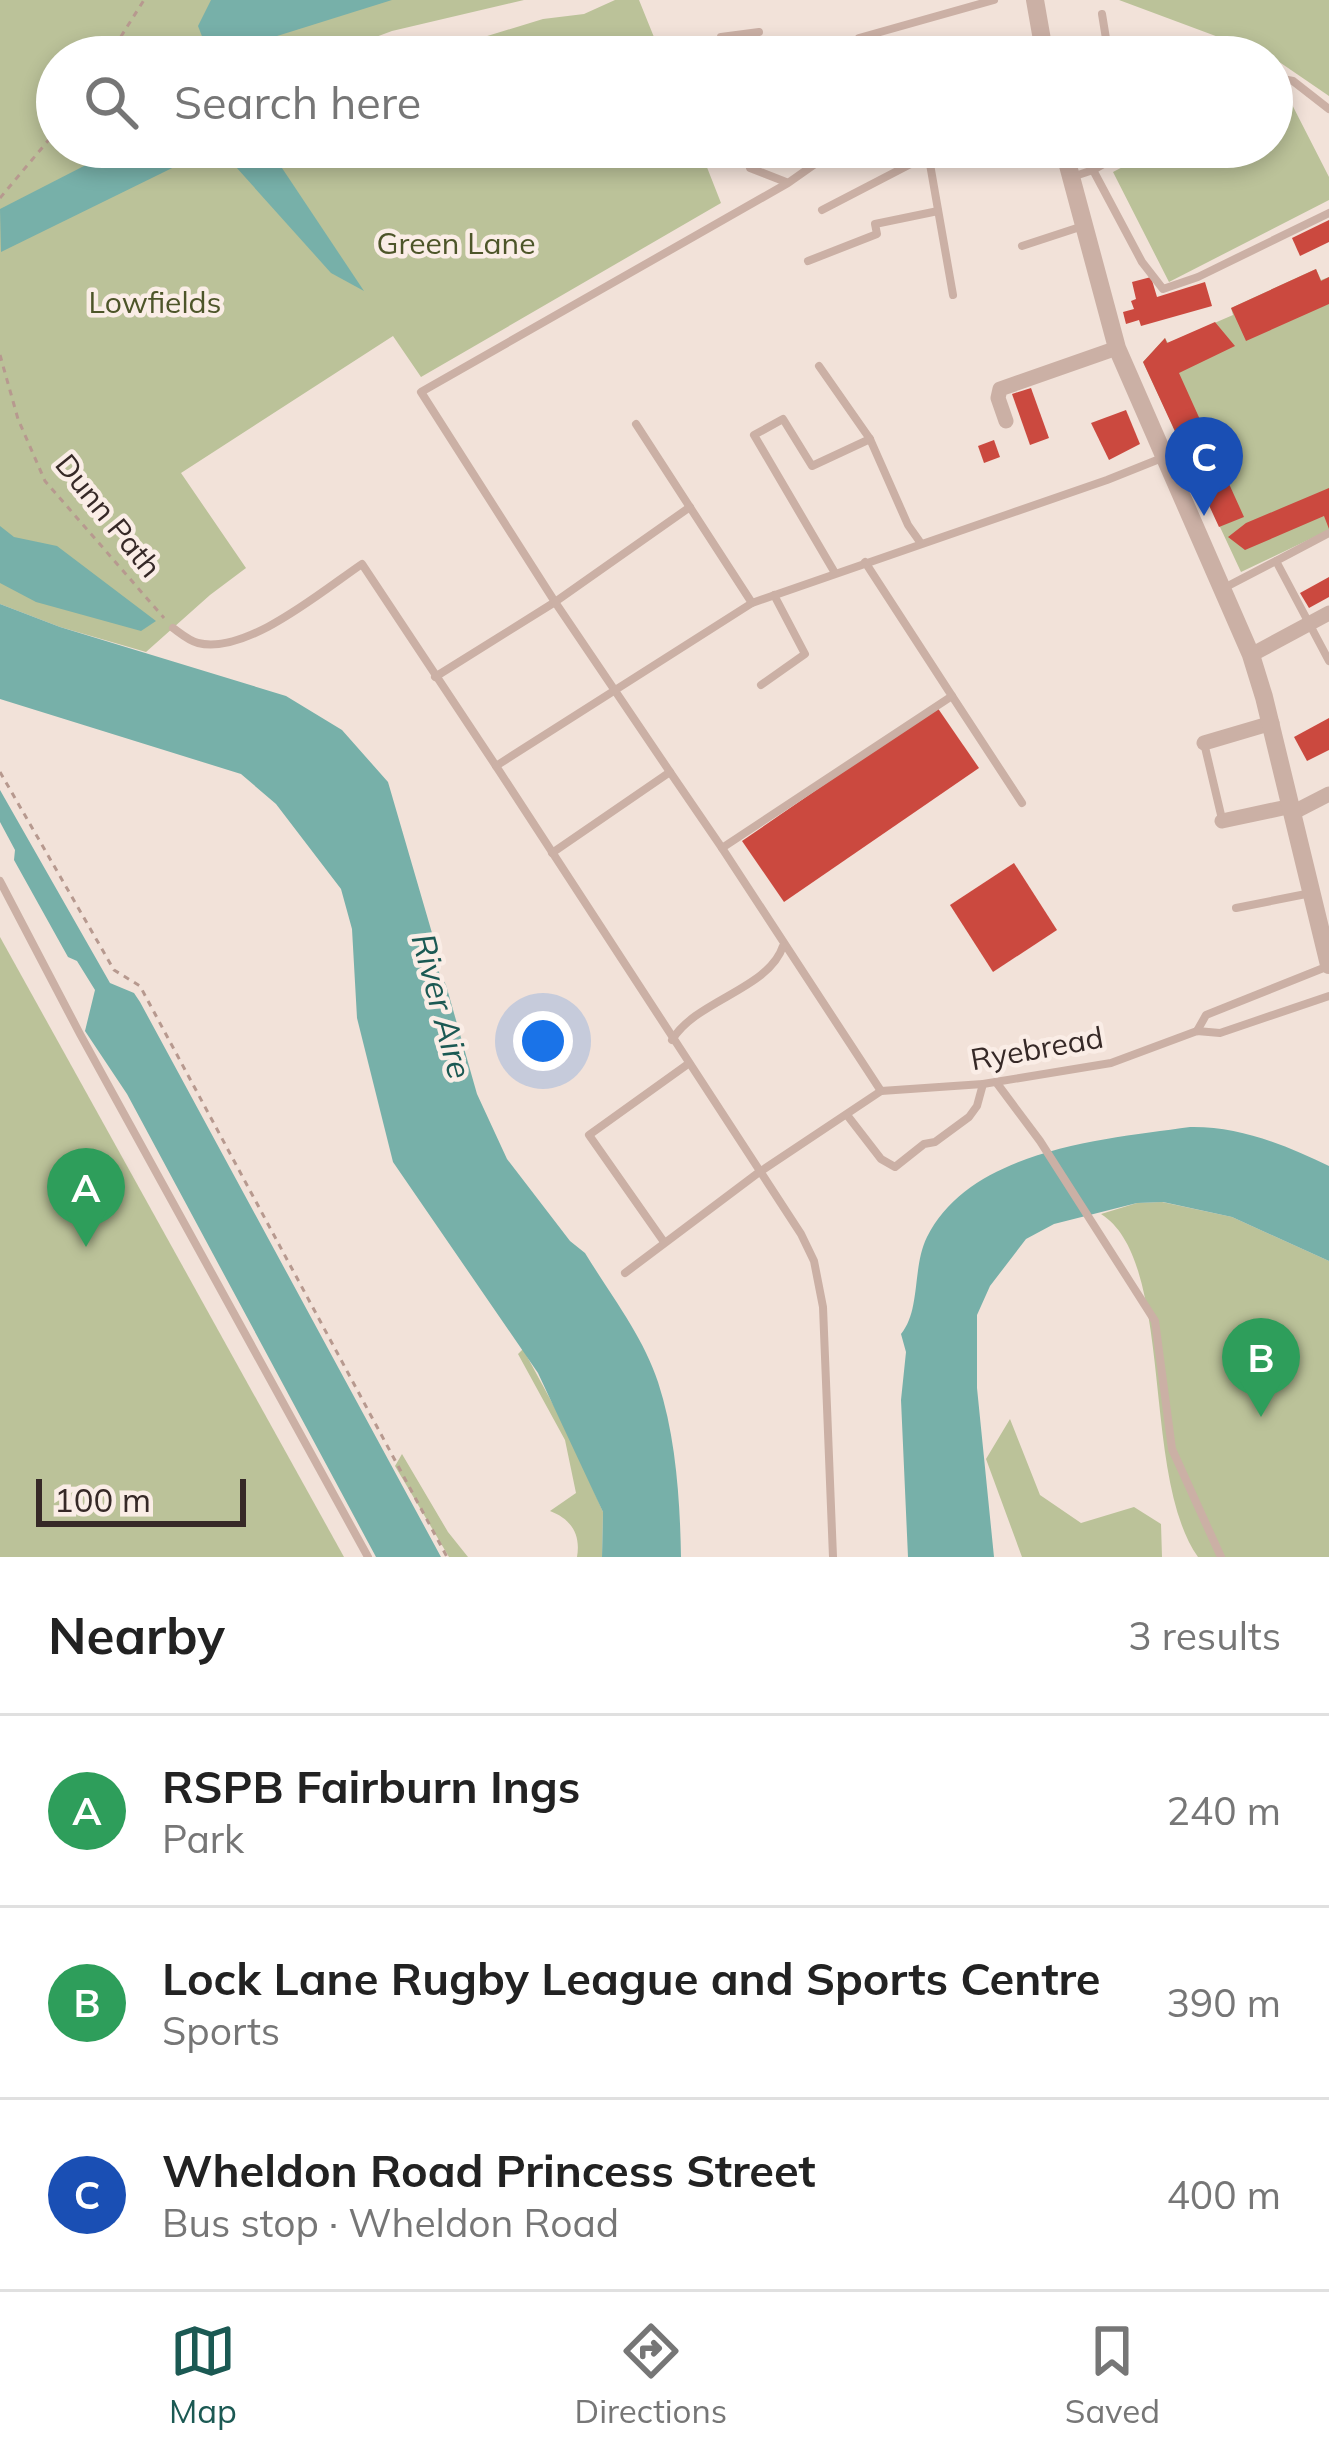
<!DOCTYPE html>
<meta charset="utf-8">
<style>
:root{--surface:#fff;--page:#f6f6f6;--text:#222;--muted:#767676;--line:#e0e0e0;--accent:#1b5953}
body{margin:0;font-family:Mulish,sans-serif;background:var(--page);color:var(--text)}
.scale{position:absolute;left:36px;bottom:30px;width:210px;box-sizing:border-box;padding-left:12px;border:6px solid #362927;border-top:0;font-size:33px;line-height:42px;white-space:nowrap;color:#362927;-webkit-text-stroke:9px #faede6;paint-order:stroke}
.you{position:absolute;left:543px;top:1041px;width:42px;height:42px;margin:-30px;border:9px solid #fff;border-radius:50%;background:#1a73e8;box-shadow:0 0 0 18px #1a73e833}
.badge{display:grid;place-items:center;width:78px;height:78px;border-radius:50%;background:var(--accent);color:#fff;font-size:39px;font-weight:700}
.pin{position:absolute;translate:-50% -99px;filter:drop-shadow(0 3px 6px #0008)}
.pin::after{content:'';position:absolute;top:63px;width:42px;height:36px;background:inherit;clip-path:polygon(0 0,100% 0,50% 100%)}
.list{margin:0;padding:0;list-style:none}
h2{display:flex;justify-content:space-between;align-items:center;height:156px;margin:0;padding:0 48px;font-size:51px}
h2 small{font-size:39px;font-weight:400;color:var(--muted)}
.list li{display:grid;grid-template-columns:78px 1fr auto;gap:36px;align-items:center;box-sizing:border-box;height:192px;padding:0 48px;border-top:3px solid var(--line)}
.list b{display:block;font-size:45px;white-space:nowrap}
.list p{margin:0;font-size:39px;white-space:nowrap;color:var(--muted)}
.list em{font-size:39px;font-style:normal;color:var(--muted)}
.icon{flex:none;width:66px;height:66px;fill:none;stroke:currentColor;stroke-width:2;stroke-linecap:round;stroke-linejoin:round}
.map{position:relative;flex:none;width:1329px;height:1557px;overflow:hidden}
.search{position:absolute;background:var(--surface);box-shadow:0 6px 18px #0003;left:36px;right:36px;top:36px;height:132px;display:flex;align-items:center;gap:30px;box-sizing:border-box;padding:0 42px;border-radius:66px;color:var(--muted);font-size:45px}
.sheet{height:732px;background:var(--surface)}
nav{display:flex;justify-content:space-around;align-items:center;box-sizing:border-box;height:168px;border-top:3px solid var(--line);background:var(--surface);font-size:33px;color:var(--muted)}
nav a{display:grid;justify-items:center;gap:6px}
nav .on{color:var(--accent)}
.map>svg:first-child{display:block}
.green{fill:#bbc299}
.water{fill:#77b0a9}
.building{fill:#cb493f}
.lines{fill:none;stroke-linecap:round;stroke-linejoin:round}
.path{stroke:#b7998f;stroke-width:3;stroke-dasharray:6 6;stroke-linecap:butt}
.service{stroke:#cbb0a5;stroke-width:8}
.minor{stroke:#cbb0a5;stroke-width:15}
.tertiary{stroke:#cbb0a5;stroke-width:18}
.labels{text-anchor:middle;stroke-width:9;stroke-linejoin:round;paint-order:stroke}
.park-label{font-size:30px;fill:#4d5529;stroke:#faede6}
.street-label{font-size:30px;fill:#362927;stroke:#faede6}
.water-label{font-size:33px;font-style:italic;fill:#1b5953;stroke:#faede6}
</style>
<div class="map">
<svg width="1329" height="1557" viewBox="0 0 1329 1557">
<rect width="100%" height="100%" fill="#f2e2d9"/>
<g class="green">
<polygon points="0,0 524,0 392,31 322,57 57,57 57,147 699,147 721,203 421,377 393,336 181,473 246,568 210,595 146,652 60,627 0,604"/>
<polygon points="615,0 639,0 662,57 419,57 543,19 584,14"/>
<polygon points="1119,0 1329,0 1329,96 1272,57"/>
<polygon points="1282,85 1329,177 1329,200 1169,282 1113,172 1161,147 1272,147 1272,90"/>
<polygon points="1316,269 1321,280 1329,277 1329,530 1241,572 1143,362 1165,338 1168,343 1233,315 1231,308"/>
<polygon points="0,937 344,1557 0,1557"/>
<path d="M1162,1202L1232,1217L1329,1261V1557H1198C1140,1476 1176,1261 1101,1214L1137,1203Z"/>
<path d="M523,1349L568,1432L603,1512L602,1557H577C581,1534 571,1519 550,1511L576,1493L565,1440L518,1354Z"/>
<polygon points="1010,1419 1040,1495 1081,1523 1134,1507 1161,1524 1162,1557 1022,1557 986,1459"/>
<polygon points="402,1454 448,1532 468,1557 449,1557 395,1466"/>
</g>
<g class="water">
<polygon points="211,0 392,0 210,57 198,26"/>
<polygon points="121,147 215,147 1,252 0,209"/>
<polygon points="218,147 268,147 364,291 331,273"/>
<polygon points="0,526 14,537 57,546 156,621 141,631 36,602 0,583"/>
<path d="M0,604L60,627L286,696L342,730L388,782L432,933L435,965L446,985L477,1094L507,1159L570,1241L585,1253C610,1294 643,1336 658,1382C676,1437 680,1500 681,1557H602L603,1512L538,1373L393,1162L357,1018L352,929L341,889L276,804L241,774L0,699Z"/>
<polygon points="0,790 110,983 134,993 140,1002 441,1557 376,1557 127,1094 85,1031 95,990 77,961 68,957 14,860 15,850 0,822"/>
<path d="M1190,1127C1239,1126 1286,1145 1329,1166V1261L1232,1217L1163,1202L1137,1203L1054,1224L1026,1239L990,1286L977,1315V1388L994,1557H908L901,1400L906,1352L901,1334C921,1310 912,1267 927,1237C971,1149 1105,1139 1190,1127Z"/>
</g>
<g class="building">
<polygon points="1329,220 1329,242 1300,256 1292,238"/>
<polygon points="1316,269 1321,281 1329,277 1329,304 1246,341 1231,308"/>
<polygon points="1151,277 1157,297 1205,282 1212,306 1141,326 1139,320 1126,324 1123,312 1134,309 1131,301 1136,299 1132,282"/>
<polygon points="1215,322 1235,346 1179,373 1244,517 1219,527 1143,362 1165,338 1167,343"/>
<polygon points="1031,388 1049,438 1030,445 1012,394"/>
<polygon points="1126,410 1140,444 1109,460 1091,423"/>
<polygon points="994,440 1000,457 984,463 978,446"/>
<polygon points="1329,488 1329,529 1324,516 1245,550 1228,537 1246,523"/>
<polygon points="1329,577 1329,597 1309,608 1300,593"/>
<polygon points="937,707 979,768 784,902 742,841"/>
<polygon points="1329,718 1329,750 1307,761 1294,737"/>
<polygon points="1014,863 1057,930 993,972 950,905"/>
</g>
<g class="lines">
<g class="path">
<polyline points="108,57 144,0"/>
<polyline points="0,198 57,130"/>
<polyline points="0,355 18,419 45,481 164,618"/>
<polyline points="0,772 114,970 140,986 447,1557"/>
</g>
<g class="service">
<polyline points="1102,14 1109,57"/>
<polyline points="859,38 994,0"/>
<polyline points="725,57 721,37 759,32"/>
<polyline points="1272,77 1293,81 1329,109"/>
<polyline points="745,147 750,168 786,182"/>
<polyline points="927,147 953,295"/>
<polyline points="1093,170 1142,262 1163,289 1198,277 1329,213"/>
<polyline points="1072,177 1093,170 1133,147"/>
<polyline points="822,210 928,155"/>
<polyline points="1022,246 1083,226"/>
<polyline points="808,261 877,234 875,224 938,211"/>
<polyline points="819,366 870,439 908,525 920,542"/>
<polyline points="636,424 752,603"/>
<polyline points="1329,533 1276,561 1329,661"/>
<polyline points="835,573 754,435 783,419 812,466 870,439"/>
<polyline points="1224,588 1276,561"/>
<path d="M173,628C180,633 189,641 198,643C247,655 322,591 362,564L496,766"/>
<polyline points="435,677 555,602 421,392 788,183 832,152"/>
<polyline points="761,685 805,654 774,595"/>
<polyline points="952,696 1022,803"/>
<polyline points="1204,743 1222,819"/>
<polyline points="670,772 555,602 690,507"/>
<polyline points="722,848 881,1091"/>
<polyline points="552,853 670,772 722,848 952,696 865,562"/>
<polyline points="0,881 80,1034 368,1557"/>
<polyline points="1236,908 1311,893"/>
<polyline points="1197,1031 1206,1015 1326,967"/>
<path d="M672,1040C696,1000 769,989 783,946"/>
<polyline points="996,1082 1040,1141 1155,1321 1172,1449 1221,1557"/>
<polyline points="881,1091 983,1084 1111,1063 1197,1031 1220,1033 1329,996"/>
<polyline points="847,1115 881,1159 895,1167 924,1144 935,1142 969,1117 977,1106 983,1084"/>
<polyline points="664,1242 589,1135 688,1064"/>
<polyline points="625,1273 758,1173 881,1091"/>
<polyline points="833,1557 823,1307 814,1261 801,1234 496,766 752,603 1107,480 1162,458"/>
</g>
<g class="minor">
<polyline points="833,151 852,147"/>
<polyline points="1006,421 998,398 1000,389 1117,348"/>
<polyline points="1251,655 1329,613"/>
<polyline points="1204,743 1272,723"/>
<polyline points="1294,812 1329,794"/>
<polyline points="1222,821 1292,806"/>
</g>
<g class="tertiary">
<polyline points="1035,0 1045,57"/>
<polyline points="1063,147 1117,348 1251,655 1264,697 1329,965"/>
</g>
</g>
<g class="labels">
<g class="park-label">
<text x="456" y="254">Green Lane</text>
<text x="155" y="313">Lowfields</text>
</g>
<g class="street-label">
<text transform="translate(108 516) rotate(51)" y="10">Dunn Path</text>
<text transform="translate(1037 1049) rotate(-10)" y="10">Ryebread</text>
</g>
<g class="water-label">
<text transform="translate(442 1006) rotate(75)" y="12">River Aire</text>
</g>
</g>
</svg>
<div class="scale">100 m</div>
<div class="you"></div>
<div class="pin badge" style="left:86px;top:1247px;background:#2e9e5b">A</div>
<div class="pin badge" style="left:1261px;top:1417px;background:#2e9e5b">B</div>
<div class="pin badge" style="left:1204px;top:516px;background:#1a4fb4">C</div>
<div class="search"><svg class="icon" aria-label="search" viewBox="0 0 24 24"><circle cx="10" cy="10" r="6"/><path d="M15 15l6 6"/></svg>Search here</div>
</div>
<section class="sheet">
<h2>Nearby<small>3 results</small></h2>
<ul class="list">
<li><span class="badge" style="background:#2e9e5b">A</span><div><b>RSPB Fairburn Ings</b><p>Park</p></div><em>240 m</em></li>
<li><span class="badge" style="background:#2e9e5b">B</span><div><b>Lock Lane Rugby League and Sports Centre</b><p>Sports</p></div><em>390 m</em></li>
<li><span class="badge" style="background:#1a4fb4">C</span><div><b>Wheldon Road Princess Street</b><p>Bus stop · Wheldon Road</p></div><em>400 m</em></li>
</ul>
</section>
<nav>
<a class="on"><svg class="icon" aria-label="map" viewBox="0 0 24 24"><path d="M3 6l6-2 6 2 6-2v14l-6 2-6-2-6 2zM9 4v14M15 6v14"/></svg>Map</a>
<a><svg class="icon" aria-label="directions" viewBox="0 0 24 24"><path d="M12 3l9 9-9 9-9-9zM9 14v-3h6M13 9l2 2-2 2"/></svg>Directions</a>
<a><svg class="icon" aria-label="saved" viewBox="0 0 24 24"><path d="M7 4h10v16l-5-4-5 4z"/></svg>Saved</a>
</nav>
